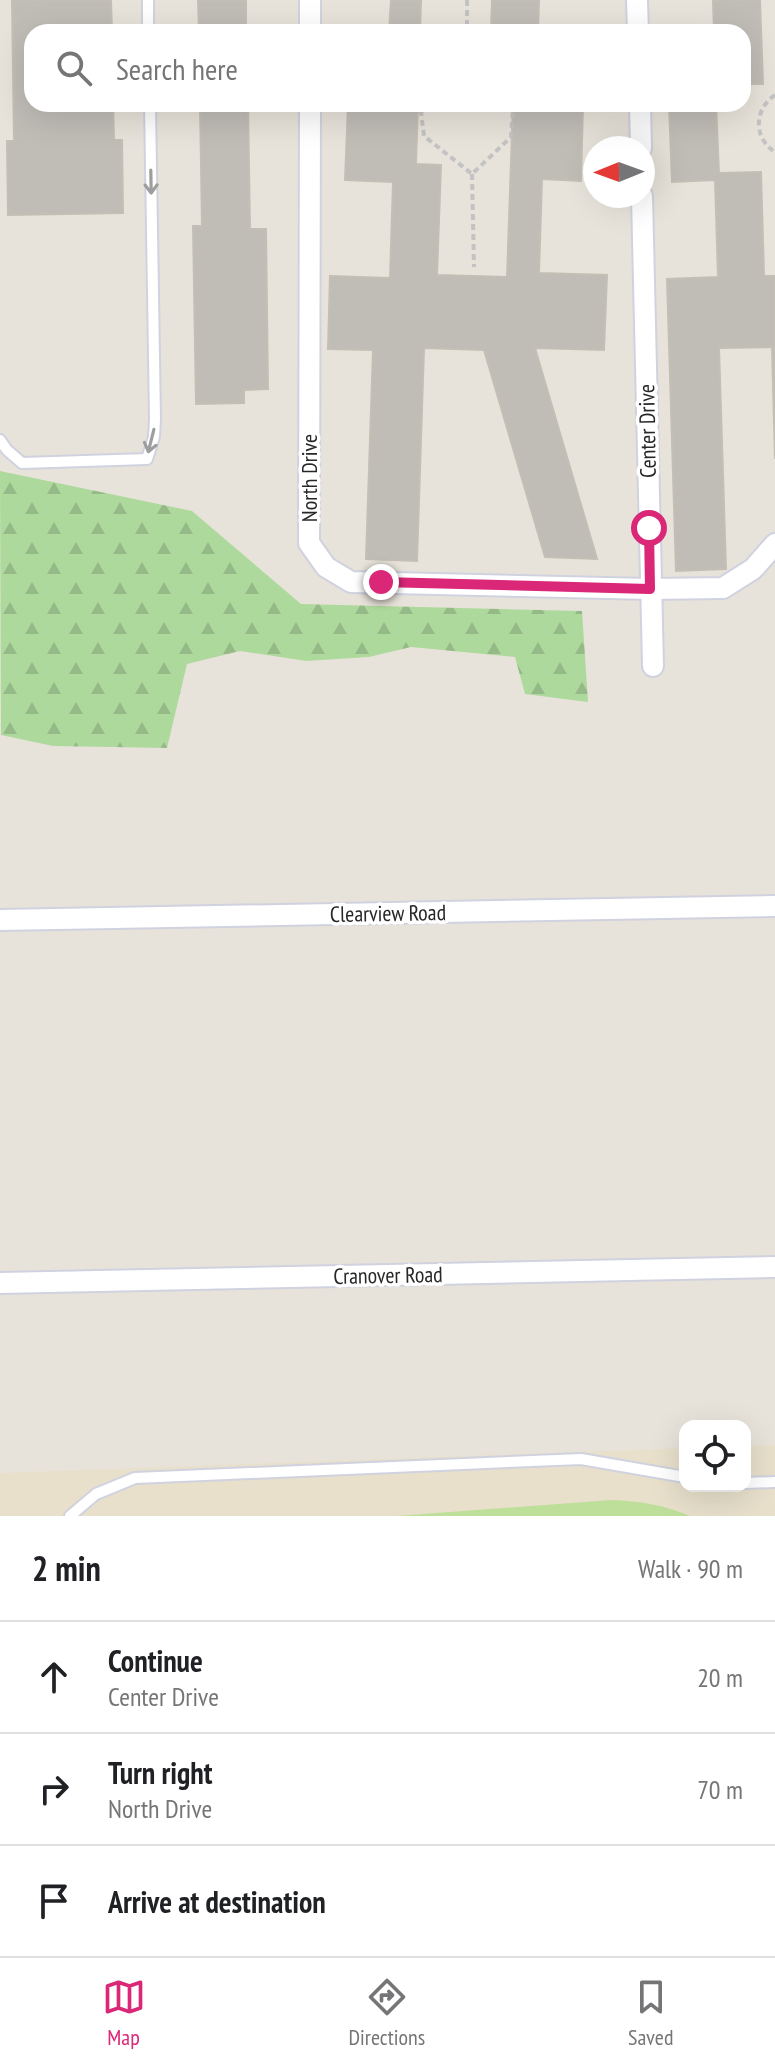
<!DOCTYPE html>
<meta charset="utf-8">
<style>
:root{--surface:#fff;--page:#f6f6f6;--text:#202124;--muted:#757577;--line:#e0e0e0;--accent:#db2777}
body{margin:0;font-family:"PT Sans Narrow",sans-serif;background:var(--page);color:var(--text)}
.controls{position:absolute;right:24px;bottom:24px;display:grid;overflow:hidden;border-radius:16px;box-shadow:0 8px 32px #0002}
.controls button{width:72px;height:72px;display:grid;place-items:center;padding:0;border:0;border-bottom:2px solid var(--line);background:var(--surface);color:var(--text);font:40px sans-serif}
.compass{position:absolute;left:583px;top:136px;width:72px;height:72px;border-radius:50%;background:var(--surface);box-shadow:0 8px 32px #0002;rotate:269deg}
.stop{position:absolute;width:24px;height:24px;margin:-18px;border:6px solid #db2777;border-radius:50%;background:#fff}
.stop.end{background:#db2777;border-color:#fff;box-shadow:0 2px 8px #0008}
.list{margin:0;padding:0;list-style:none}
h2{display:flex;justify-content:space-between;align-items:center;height:104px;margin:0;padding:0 32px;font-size:34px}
h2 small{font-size:26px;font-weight:400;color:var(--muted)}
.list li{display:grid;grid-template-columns:52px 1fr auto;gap:24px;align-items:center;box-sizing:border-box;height:112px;padding:0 32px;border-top:2px solid var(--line)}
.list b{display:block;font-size:30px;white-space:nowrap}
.list p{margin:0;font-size:26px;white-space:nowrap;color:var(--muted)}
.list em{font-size:26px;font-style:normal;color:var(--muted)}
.icon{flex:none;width:44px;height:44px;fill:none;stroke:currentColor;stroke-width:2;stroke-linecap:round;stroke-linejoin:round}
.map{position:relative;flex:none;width:775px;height:1516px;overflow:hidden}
.search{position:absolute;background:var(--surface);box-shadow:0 8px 32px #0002;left:24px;right:24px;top:24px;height:88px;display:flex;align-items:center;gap:20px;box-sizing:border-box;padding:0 28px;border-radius:24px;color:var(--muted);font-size:30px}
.sheet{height:440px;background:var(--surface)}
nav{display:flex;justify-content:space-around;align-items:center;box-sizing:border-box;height:112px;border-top:2px solid var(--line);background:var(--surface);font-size:22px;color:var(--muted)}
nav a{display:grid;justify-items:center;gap:4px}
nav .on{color:var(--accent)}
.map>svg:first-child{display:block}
.education{fill:#e8e0cb}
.forest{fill:url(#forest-firs)}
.pitch{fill:#bedf9a}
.building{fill:#c0bdb7;stroke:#c3bfb5;stroke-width:2}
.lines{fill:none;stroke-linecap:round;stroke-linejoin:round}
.service-casing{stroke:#d0d2df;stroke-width:14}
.minor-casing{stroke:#d0d2df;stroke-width:24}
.path{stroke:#c3c3c3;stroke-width:4;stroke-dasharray:6 4;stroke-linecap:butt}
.service{stroke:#fff;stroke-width:10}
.minor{stroke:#fff;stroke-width:20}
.oneway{stroke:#9e9e9e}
.route{stroke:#db2777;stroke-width:10}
.labels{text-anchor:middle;stroke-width:7;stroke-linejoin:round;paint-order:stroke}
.street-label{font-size:22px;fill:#272727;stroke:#fff}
</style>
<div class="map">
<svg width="775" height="1516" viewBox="0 0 775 1516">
<defs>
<pattern id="forest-firs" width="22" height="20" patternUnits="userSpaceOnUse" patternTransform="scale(2)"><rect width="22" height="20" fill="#aed99d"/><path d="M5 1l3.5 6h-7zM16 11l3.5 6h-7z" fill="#96ba87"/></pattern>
</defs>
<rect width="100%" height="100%" fill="#e8e3da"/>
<polygon class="education" points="775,1445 775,1516 0,1516 0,1473 685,1448 685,1486 745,1486 745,1446"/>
<polygon class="forest" points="0,471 192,511 301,604 582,611 588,702 525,694 515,657 411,647 369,657 306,661 240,651 187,664 167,748 53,746 1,735"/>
<path class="pitch" d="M611,1500C639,1501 664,1505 690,1516H396Z"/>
<g class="building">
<polygon points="12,0 111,0 112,32 32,32 32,104 113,104 114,140 122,140 123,213 8,215 7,141 14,141"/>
<polygon points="198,0 246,0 246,32 199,32"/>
<polygon points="391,0 421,0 420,32 389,32"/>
<polygon points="492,0 539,0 538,32 491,32"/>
<polygon points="713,0 760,0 763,84 743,84 743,32 714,32"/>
<polygon points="200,104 248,104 250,229 266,229 268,389 244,390 244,403 196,404 193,226 202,226"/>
<polygon points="348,104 418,104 416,164 441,165 437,275 507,277 513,104 583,104 581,181 542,179 539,273 607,275 604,350 535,348 597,559 545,557 484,350 424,348 417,561 366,559 373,350 328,349 330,276 390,278 393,182 345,180"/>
<polygon points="669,104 716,104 719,173 761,172 764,276 775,276 775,459 772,347 719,348 726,569 676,571 667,279 718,277 715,180 672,182"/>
</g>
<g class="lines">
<g class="service-casing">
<g id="service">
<polyline points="148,0 148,32"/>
<polyline points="0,440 7,450 22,463 147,459 154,437 155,419 150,104"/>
<polyline points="745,1483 775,1482"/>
<polyline points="70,1516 96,1494 135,1478 581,1459 685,1477"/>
</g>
</g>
<g class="minor-casing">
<g id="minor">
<polyline points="637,0 638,32"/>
<polyline points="310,32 310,0"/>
<polyline points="310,104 309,543 326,567 351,582 650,589 723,588 753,569 775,544"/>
<polyline points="640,104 641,148"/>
<polyline points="642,196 653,666"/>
<polyline points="0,920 775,906"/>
<polyline points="0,1283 775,1267"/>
</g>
</g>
<g class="path">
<polyline points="467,0 467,32"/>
<path d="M775,95C754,109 753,138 775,152"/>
<polyline points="430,104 421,112 424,136 472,174 511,137 513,110 507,104"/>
<polyline points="472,174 474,267"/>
</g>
<use href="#service" class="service"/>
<use href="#minor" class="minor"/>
</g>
<defs><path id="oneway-shaft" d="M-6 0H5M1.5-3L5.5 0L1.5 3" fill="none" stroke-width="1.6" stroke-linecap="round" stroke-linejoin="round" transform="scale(2)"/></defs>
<g class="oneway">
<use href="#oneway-shaft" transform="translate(151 182) rotate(89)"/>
<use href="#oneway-shaft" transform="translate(151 441) rotate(104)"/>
</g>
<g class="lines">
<polyline class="route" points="381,582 650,589 649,528"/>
</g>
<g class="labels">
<g class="street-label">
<text transform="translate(647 431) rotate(-91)" y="8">Center Drive</text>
<text transform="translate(309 478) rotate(-90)" y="8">North Drive</text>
<text transform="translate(388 913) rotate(-1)" y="8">Clearview Road</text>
<text transform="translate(388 1275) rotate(-1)" y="8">Cranover Road</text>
</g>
</g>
</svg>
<div class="controls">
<button><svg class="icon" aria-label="locate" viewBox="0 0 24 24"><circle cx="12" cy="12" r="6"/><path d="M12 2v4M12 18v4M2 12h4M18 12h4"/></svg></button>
</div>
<svg class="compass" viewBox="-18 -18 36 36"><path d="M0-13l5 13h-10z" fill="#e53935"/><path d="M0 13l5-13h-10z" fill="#757577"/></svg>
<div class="stop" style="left:649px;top:528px"></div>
<div class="stop end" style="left:381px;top:582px"></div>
<div class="search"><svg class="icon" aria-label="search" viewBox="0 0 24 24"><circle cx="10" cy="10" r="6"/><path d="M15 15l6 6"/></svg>Search here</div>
</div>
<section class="sheet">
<h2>2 min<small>Walk · 90 m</small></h2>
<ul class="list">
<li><svg class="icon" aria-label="ahead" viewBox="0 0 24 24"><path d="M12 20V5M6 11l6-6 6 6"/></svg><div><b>Continue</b><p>Center Drive</p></div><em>20 m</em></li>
<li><svg class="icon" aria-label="right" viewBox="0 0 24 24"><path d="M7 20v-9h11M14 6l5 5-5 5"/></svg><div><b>Turn right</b><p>North Drive</p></div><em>70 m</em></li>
<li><svg class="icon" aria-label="arrive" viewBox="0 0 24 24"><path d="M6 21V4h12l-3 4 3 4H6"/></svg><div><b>Arrive at destination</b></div></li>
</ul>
</section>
<nav>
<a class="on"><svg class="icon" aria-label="map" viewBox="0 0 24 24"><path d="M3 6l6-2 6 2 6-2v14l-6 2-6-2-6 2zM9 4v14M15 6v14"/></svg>Map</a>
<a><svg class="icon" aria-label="directions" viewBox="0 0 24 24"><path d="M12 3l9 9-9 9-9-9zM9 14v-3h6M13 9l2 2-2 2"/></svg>Directions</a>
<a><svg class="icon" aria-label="saved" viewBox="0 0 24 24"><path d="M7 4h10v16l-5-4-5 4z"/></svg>Saved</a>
</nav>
